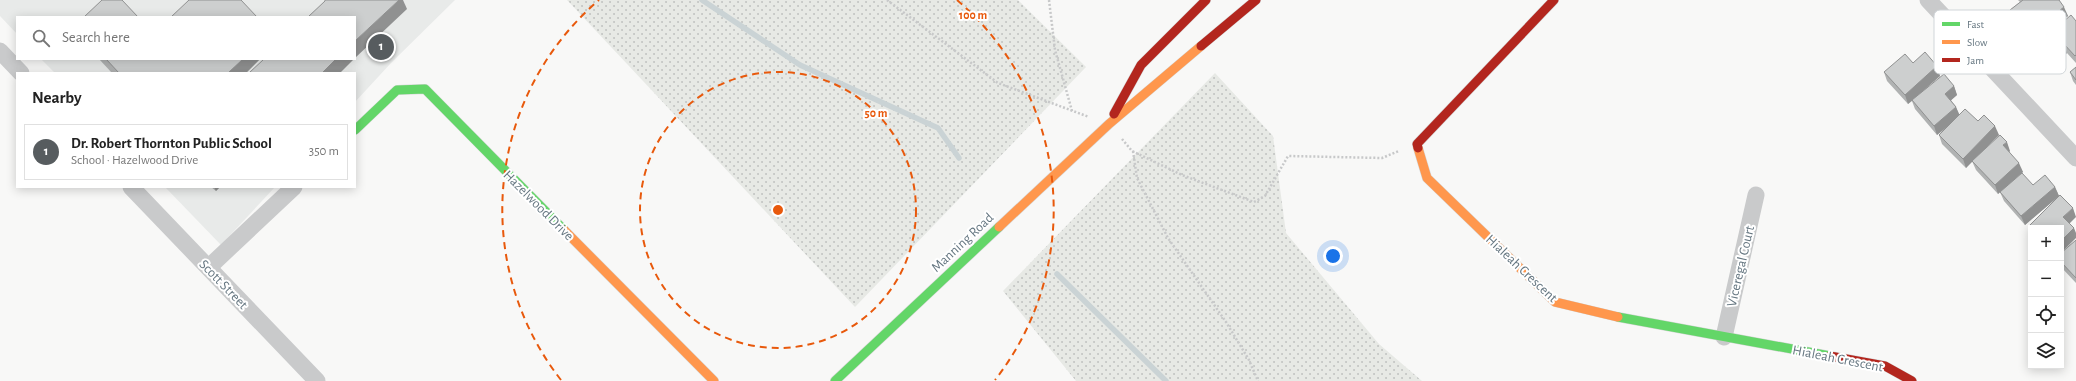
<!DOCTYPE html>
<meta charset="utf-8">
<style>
:root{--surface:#fff;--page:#f6f6f6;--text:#222;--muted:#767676;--line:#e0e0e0;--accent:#575c5f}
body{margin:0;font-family:"Alegreya Sans",sans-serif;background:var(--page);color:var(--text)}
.controls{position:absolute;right:12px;bottom:12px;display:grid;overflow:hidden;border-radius:0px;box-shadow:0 2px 10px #0003}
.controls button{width:36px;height:36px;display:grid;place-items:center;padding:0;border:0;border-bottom:1px solid var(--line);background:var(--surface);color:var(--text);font:20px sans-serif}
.you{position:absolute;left:1333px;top:256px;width:14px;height:14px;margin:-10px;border:3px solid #fff;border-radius:50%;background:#1a73e8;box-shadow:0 0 0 6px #1a73e833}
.badge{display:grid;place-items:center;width:26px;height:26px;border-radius:50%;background:var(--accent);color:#fff;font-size:13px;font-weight:700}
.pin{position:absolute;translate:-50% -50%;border:2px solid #fff;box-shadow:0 1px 4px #0006}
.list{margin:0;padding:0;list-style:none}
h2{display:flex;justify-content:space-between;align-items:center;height:52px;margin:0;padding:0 16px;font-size:17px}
h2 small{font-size:13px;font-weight:400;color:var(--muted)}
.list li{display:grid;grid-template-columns:26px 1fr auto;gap:12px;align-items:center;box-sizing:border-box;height:56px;margin:0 8px 8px;padding:0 8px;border:1px solid var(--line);border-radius:0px}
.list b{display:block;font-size:15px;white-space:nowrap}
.list p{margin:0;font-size:13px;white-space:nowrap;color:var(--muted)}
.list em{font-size:13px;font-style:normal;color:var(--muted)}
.icon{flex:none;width:22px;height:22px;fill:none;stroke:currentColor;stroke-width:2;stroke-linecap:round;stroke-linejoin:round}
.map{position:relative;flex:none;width:2076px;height:381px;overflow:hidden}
.search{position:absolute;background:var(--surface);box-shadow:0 2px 10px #0003;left:16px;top:16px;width:340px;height:44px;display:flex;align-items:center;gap:10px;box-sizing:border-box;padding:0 14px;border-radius:0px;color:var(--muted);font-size:15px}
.panel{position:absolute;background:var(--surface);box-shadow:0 2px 10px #0003;left:16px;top:72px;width:340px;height:116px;border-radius:0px}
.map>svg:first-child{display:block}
.built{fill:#e8eae9}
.park{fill:url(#park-dots)}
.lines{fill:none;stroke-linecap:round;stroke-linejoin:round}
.stream{stroke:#cad3d5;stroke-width:5.5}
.fast-casing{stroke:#d4d5d5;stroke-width:10}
.slow-casing{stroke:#d4d5d5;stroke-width:10}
.jam-casing{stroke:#d4d5d5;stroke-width:10}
.path{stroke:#c7c8c9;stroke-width:2.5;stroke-dasharray:2 2;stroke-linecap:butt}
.street{stroke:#c9cacb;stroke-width:17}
.fast{stroke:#63d668;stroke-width:9}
.slow{stroke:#ff974d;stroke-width:9}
.jam{stroke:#b3261e;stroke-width:9}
.wall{fill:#b0b2b2}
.shaded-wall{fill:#909191}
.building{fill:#cdcfcf;stroke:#909191}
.ring{fill:none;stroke:#e8590c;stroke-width:2;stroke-dasharray:7 5}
.labels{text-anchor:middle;stroke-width:4;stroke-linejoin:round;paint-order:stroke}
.street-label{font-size:14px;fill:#657680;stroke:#fff}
.key{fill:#fff;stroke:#d1d6d9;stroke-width:1}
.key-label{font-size:11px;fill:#657680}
.centre{fill:#e8590c;stroke:#fff;stroke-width:2}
.ring-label{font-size:12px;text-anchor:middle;font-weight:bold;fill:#e8590c;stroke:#fff;stroke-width:4;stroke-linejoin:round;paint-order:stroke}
</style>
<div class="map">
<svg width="2076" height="381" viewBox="0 0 2076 381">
<defs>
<pattern id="park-dots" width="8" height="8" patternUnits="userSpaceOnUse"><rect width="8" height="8" fill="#e7e9e5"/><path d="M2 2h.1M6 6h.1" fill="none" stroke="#bfc1bf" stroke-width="1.8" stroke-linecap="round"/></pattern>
</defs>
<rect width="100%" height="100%" fill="#f8f8f7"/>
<g class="built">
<polygon points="0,0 455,0 391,63 355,102 355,73 55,73 41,59 355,59 355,17 17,17 17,34 0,16"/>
<polygon points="165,187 275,187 221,245"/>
</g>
<g class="park">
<polygon points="567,0 1018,0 1086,67 855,307"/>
<polygon points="1215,73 1273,136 1286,233 1379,344 1422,381 1076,381 1003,291"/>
</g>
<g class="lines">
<g class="stream">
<polyline points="702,0 800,65 938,128 959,158"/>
<polyline points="1057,274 1166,381"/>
</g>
<g class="fast-casing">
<g id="fast">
<polyline points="355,130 397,90 425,89 564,230"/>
<polyline points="1618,317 1830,356"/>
<polyline points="835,381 999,227"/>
</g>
</g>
<g class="slow-casing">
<g id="slow">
<polyline points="1418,148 1427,178 1555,302 1618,317"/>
<polyline points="999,227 1109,124 1201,46"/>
<polyline points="564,230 714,381"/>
</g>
</g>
<g class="jam-casing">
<g id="jam">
<polyline points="1201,46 1256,0"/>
<polyline points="1114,114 1141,65 1206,0"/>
<polyline points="1418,148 1417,144 1554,0"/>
<polyline points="1830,356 1885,366 1912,381"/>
</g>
</g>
<g class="path">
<polyline points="887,0 998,83 1089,117"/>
<polyline points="1049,0 1055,50 1072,111"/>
<polyline points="1122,139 1132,151 1182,175 1254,202 1265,196 1288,156 1382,158 1399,151"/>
<polyline points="1133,151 1137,178 1168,238 1226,322 1249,360 1258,381"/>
</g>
<g class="street">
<polyline points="1928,0 2076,158"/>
<polyline points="0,51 21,73"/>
<polyline points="131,187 317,381"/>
<polyline points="209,267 294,187"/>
<polyline points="1724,337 1756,195"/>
</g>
<use href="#fast" class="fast"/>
<use href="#slow" class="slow"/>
<use href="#jam" class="jam"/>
</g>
<g class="wall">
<polygon points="2018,0 2059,0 2068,16 2048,31 2041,22 2026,34 2014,19 2010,10 2020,2"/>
<polygon points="2076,21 2076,63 2067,53 2055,64 2043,51 2040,42"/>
<polygon points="99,59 260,59 246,73 112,73"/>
<polygon points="1913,63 1937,66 1940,76 1927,87 1954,86 1957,95 1951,100 1956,107 1959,115 1978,121 1999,135 1982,151 2010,151 2009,152 2023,172 2010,184 2055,187 2059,196 2025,225 2004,201 2000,192 1998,194 1976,170 1972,161 1966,168 1942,144 1939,135 1945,129 1937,135 1915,109 1912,101 1908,104 1887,81 1884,72"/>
<polygon points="2076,67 2076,85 2073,81 2070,72"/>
<polygon points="211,187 220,187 216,191"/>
<polygon points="2076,240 2076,283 2061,267 2061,253"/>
</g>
<g class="shaded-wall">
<polygon points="399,0 403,0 407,9 355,58 355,41"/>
<polygon points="2064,7 2068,16 2048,31 2045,22"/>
<polygon points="2038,13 2041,22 2026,34 2022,25"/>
<polygon points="2064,44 2067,53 2055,64 2052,55"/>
<polygon points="243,59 260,59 246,73 228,73"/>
<polygon points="336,59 354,59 340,73 322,73"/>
<polygon points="1937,66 1940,76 1908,104 1905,95"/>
<polygon points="1954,86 1957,95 1948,103 1945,94"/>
<polygon points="1956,107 1960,116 1937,135 1934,126"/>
<polygon points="1995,126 1999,135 1966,168 1963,159"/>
<polygon points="2007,142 2010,151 2007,154 2003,145"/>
<polygon points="2019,163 2023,172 1998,194 1995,185"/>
<polygon points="214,187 220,187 216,191"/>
<polygon points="2055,187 2059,196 2025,225 2021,216"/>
<polygon points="2073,208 2076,217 2067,226 2063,217"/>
<polygon points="2074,228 2076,233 2076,238 2061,253 2061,241"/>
</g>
<g class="building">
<polygon points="102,0 122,0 138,17 84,17"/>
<polygon points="189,0 241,0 257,17 171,17"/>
<polygon points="325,0 399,0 355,41 355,17 308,17 325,1"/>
<polygon points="2023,0 2059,0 2064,7 2045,22 2038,13 2022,25 2010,10"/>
<polygon points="2071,15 2076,21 2076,55 2075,56 2064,44 2052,55 2040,42"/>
<polygon points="1925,52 1937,66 1905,95 1884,72 1905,54 1913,63"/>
<polygon points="106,59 243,59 228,73 229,73 119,73"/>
<polygon points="264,59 336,59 322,73 249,73"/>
<polygon points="2076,67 2076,80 2070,72"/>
<polygon points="1944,74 1954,86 1945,94 1956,107 1934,126 1912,100"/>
<polygon points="1965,109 1978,121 1984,115 1995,126 1963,159 1939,135"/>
<polygon points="2000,135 2007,142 2003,145 2019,163 1995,185 1972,161"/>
<polygon points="2022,173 2033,185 2045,175 2055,187 2021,216 2000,192"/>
<polygon points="2060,195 2073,208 2063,217 2074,228 2061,241 2061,228 2033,228 2030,225"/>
<polygon points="2076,240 2076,278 2061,262 2061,253"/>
</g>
<g class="ring">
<circle cx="778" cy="210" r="138"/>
<path d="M561 380A276 276 0 0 1 599 0M957 0A276 276 0 0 1 995 380"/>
</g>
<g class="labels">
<g class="street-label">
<text transform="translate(539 205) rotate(45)" y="5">Hazelwood Drive</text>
<text transform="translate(962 242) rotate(-43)" y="5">Manning Road</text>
<text transform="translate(1740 266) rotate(-77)" y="5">Viceregal Court</text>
<text transform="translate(1522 268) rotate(43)" y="5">Hialeah Crescent</text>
<text transform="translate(224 284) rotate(46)" y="5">Scott Street</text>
<text transform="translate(1838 358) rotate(11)" y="5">Hialeah Crescent</text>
</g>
</g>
<rect x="1934" y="10" width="132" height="64" rx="6" class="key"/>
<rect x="1942" y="22" width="18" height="4" fill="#63d668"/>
<rect x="1942" y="40" width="18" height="4" fill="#ff974d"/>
<rect x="1942" y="58" width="18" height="4" fill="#b3261e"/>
<g class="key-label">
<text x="1967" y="28">Fast</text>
<text x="1967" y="46">Slow</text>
<text x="1967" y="64">Jam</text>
</g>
<circle cx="778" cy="210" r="6" class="centre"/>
<g class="ring-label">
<text x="973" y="19">100 m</text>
<text x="876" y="117">50 m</text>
</g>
</svg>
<div class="controls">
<button>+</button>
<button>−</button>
<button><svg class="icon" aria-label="locate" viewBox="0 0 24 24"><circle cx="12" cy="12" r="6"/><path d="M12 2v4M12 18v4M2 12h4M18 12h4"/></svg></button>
<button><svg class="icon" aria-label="layers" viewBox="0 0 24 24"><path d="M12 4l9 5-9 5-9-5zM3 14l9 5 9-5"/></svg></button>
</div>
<div class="you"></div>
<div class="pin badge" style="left:381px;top:47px">1</div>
<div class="search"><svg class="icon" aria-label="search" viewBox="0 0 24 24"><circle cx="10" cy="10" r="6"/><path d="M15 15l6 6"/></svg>Search here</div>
<section class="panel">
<h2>Nearby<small></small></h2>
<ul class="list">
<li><span class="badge">1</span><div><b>Dr. Robert Thornton Public School</b><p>School · Hazelwood Drive</p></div><em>350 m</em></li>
</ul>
</section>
</div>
